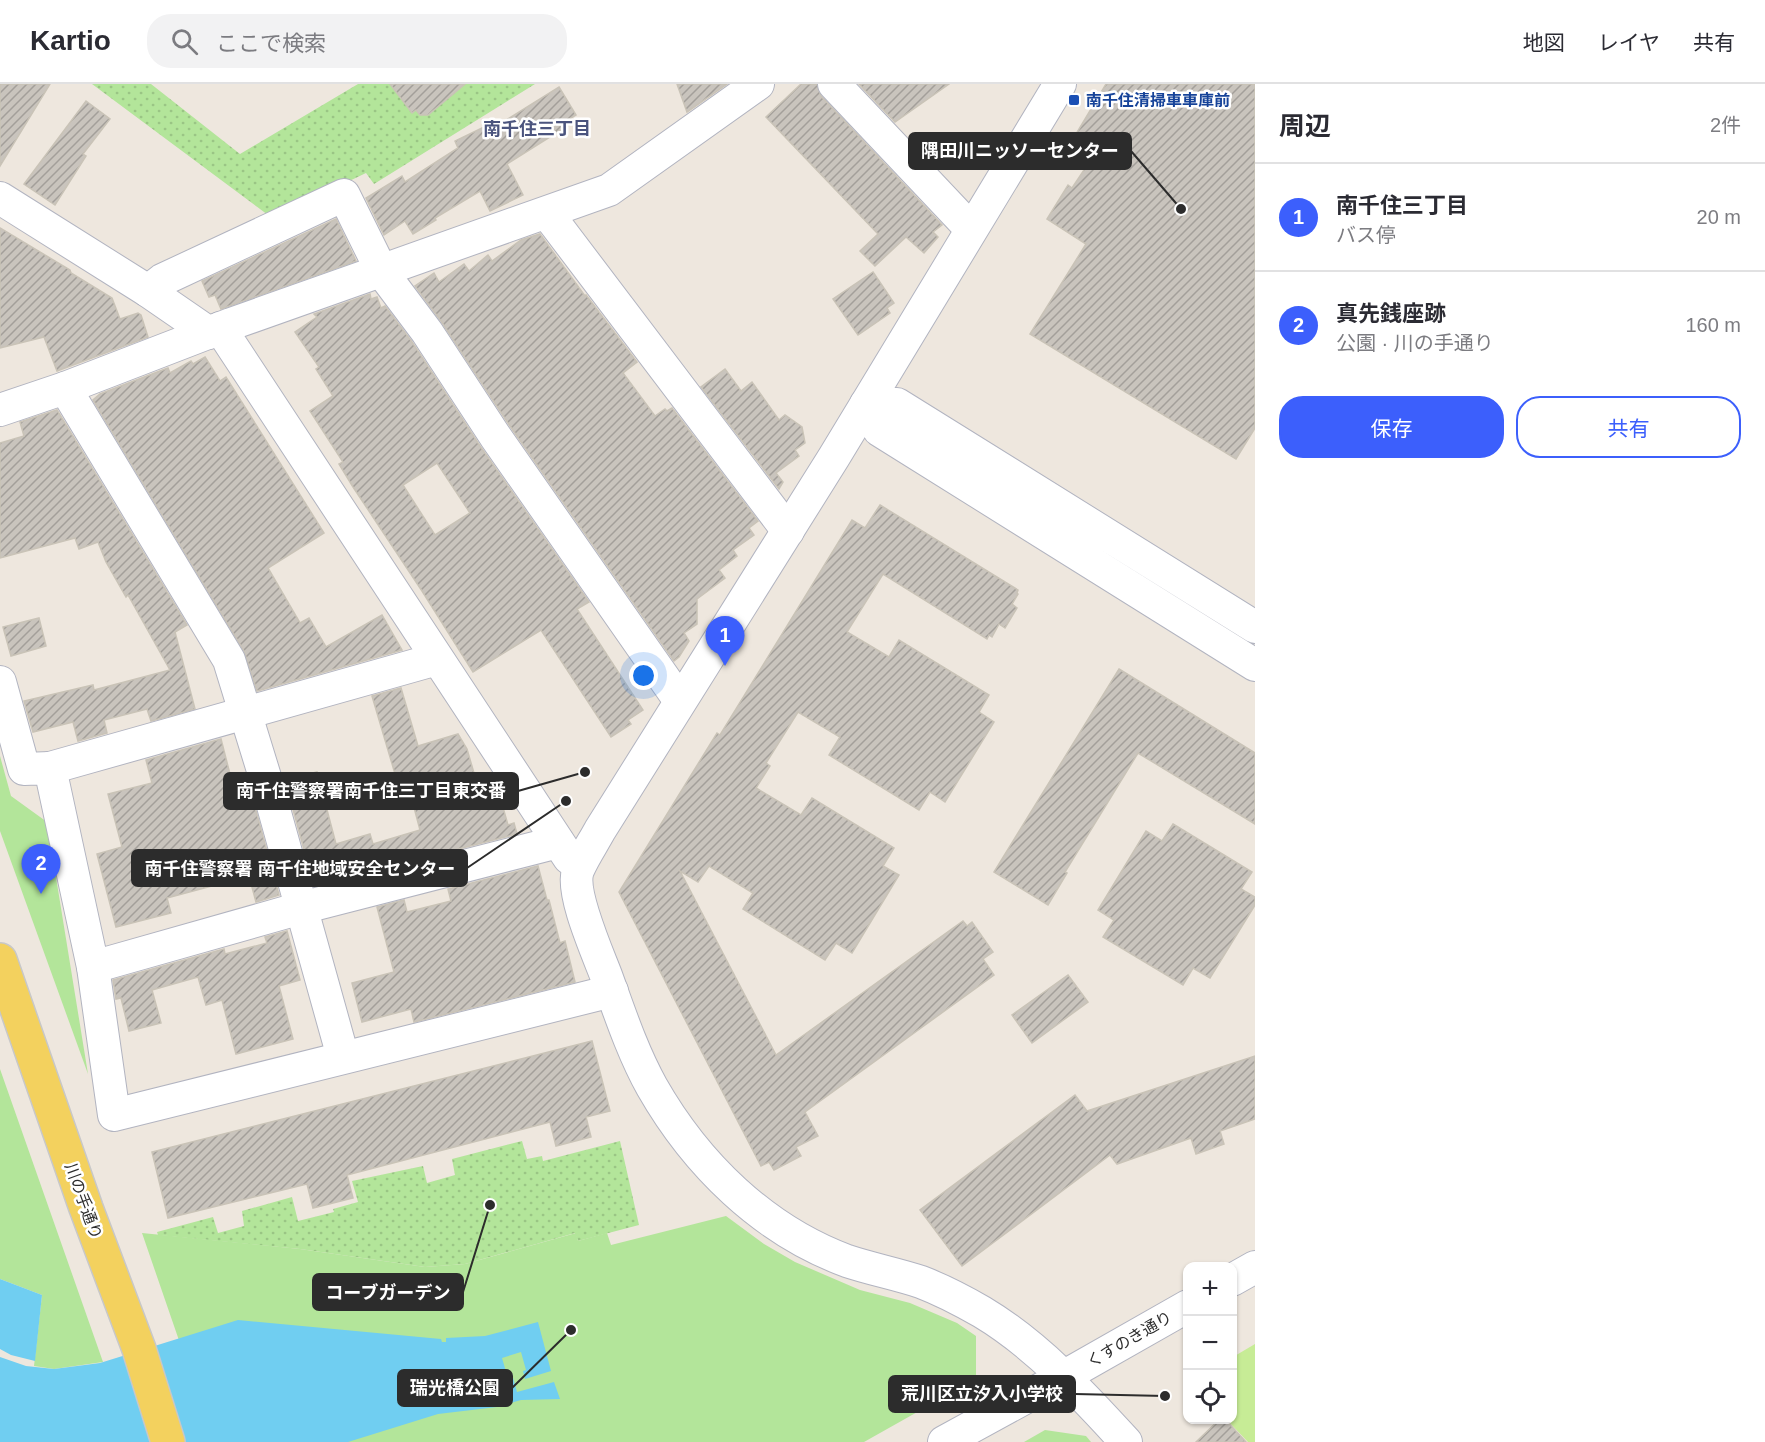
<!DOCTYPE html>
<html lang="ja">
<meta charset="utf-8">
<style>
:root{--surface:#fff;--page:#f2f2f3;--text:#2b2b33;--muted:#7c7c81;--line:#e1e1e2;--accent:#3c5ffc}
body{margin:0;font-family:Arial,"Noto Sans JP",sans-serif;background:var(--page);color:var(--text)}
.controls{position:absolute;right:18px;bottom:18px;display:grid;overflow:hidden;border-radius:12px;box-shadow:0 2px 4px #0004}
.controls button{width:54px;height:54px;display:grid;place-items:center;padding:0;border:0;border-bottom:2px solid var(--line);background:var(--surface);color:var(--text);font:30px sans-serif}
.you{position:absolute;left:644px;top:592px;width:21px;height:21px;margin:-15px;border:4px solid #fff;border-radius:50%;background:#1a73e8;box-shadow:0 0 0 9px #1a73e833}
.badge{display:grid;place-items:center;width:39px;height:39px;border-radius:50%;background:var(--accent);color:#fff;font-size:20px;font-weight:700}
.pin{position:absolute;translate:-50% -50px;filter:drop-shadow(0 2px 3px #0008)}
.pin::after{content:'';position:absolute;top:32px;width:21px;height:18px;background:inherit;clip-path:polygon(0 0,100% 0,50% 100%)}
.list{margin:0;padding:0;list-style:none}
h2{display:flex;justify-content:space-between;align-items:center;height:78px;margin:0;padding:0 24px;font-size:26px}
h2 small{font-size:20px;font-weight:400;color:var(--muted)}
.list li{display:grid;grid-template-columns:39px 1fr auto;gap:18px;align-items:center;box-sizing:border-box;height:108px;padding:0 24px;border-top:2px solid var(--line)}
.list b{display:block;font-size:22px;white-space:nowrap}
.list p{margin:0;font-size:20px;white-space:nowrap;color:var(--muted)}
.list em{font-size:20px;font-style:normal;color:var(--muted)}
.actions{display:flex;gap:12px;padding:18px 24px}
.actions a{flex:1;padding:14px 0;border:2px solid var(--accent);border-radius:24px;text-align:center;font-size:21px;color:var(--accent)}
.actions .main{background:var(--accent);color:#fff}
.icon{flex:none;width:33px;height:33px;fill:none;stroke:currentColor;stroke-width:2;stroke-linecap:round;stroke-linejoin:round}
.map{position:relative;flex:none;width:1255px;height:1358px;overflow:hidden}
header{display:flex;align-items:center;gap:36px;box-sizing:border-box;height:84px;padding:0 30px;background:var(--surface);border-bottom:2px solid var(--line)}
header strong{font-size:28px}
nav{display:flex;gap:33px;margin-inline-start:auto;font-size:21px}
.search{width:420px;height:54px;background:var(--page);display:flex;align-items:center;gap:15px;box-sizing:border-box;padding:0 21px;border-radius:24px;color:var(--muted);font-size:22px}
main{display:flex}
aside{flex:1;background:var(--surface)}
.map>svg:first-child{display:block}
.grass{fill:url(#grass-dots)}
.park{fill:#b3e59a}
.pitch{fill:#c7ec96}
.water{fill:#70cef1}
.building{fill:url(#building-hatch);stroke:#c9c3b7;stroke-width:1.5;fill-rule:evenodd}
.lines{fill:none;stroke-linecap:round;stroke-linejoin:round}
.minor-casing{stroke:#b2b4c0;stroke-width:34}
.major-casing{stroke:#c8c8c8;stroke-width:36}
.minor{stroke:#fff;stroke-width:32}
.major{stroke:#f3d15e;stroke-width:33}
.transit-dot{fill:#1a4fb4;stroke:#fff;stroke-width:2}
.labels{text-anchor:middle;stroke-width:5;stroke-linejoin:round;paint-order:stroke}
.transit-label{font-size:16px;font-weight:bold;fill:#164399;stroke:#fff;text-anchor:start}
.street-label{font-size:16px;fill:#2c2c2c;stroke:#fff}
.neighbourhood-label{font-size:18px;font-weight:bold;fill:#4b547e;stroke:#fff}
.leader{fill:none;stroke:#2c2c2c;stroke-width:2}
.callout-dot{fill:#2c2c2c;stroke:#fff;stroke-width:2}
.callout{fill:#2c2c2c;stroke:#2c2c2c;stroke-width:2}
.callout-label{font-size:18px;text-anchor:middle;font-weight:bold;fill:#fff}
</style>
<header>
<strong>Kartio</strong>
<div class="search"><svg class="icon" aria-label="search" viewBox="0 0 24 24"><circle cx="10" cy="10" r="6"/><path d="M15 15l6 6"/></svg>ここで検索</div>
<nav><a>地図</a><a>レイヤ</a><a>共有</a></nav>
</header>
<main>
<div class="map">
<svg width="1255" height="1358" viewBox="0 0 1255 1358">
<defs>
<pattern id="grass-dots" width="8" height="8" patternUnits="userSpaceOnUse" patternTransform="scale(1.5)"><rect width="8" height="8" fill="#b3e59a"/><path d="M2 2h.1M6 6h.1" fill="none" stroke="#9ac585" stroke-width="1.8" stroke-linecap="round"/></pattern>
<pattern id="building-hatch" width="6" height="6" patternUnits="userSpaceOnUse" patternTransform="scale(1.5)"><rect width="6" height="6" fill="#c9c4bd"/><path d="M-1 1l2-2M0 6l6-6M5 7l2-2" fill="none" stroke="#a39f9a"/></pattern>
</defs>
<rect width="100%" height="100%" fill="#eee7de"/>
<g class="grass">
<polygon points="92,0 151,0 240,70 358,0 535,0 374,100 366,89 272,134"/>
<polygon points="522,1057 527,1075 542,1072 543,1077 620,1057 639,1141 578,1157 575,1149 465,1180 425,1183 300,1165 158,1151 157,1148 213,1133 218,1149 244,1142 242,1127 292,1113 298,1137 334,1128 333,1125 358,1118 352,1097 423,1082 427,1099 455,1091 452,1075"/>
</g>
<g class="park">
<polygon points="0,672 11,712 47,738 88,990 0,747"/>
<polygon points="0,985 103,1278 54,1285 34,1282 42,1211 0,1195"/>
<polygon points="726,1132 764,1160 795,1178 860,1206 910,1219 957,1239 976,1252 976,1295 864,1358 214,1358 142,1149 300,1165 425,1183 465,1180 576,1149 578,1157 607,1149 611,1161"/>
<polygon points="1045,1346 1086,1352 1091,1358 1024,1358"/>
</g>
<polygon class="pitch" points="1255,1260 1255,1358 1248,1358 1227,1336 1232,1336 1233,1273"/>
<g class="water">
<polygon points="0,1195 42,1211 35,1277 11,1271 0,1265"/>
<polygon points="238,1236 441,1255 442,1258 446,1258 446,1254 485,1252 538,1238 551,1287 525,1295 523,1287 526,1286 521,1268 502,1274 507,1291 512,1290 517,1308 554,1298 560,1315 521,1316 497,1323 438,1330 348,1358 0,1358 0,1273 26,1282 54,1285 100,1279"/>
</g>
<g class="building">
<polygon points="0,0 50,0 0,82"/>
<polygon points="390,0 465,0 428,31 420,31 416,26 412,29"/>
<polygon points="677,0 727,0 687,28"/>
<polygon points="801,0 817,0 821,12 942,141 933,148 938,153 924,169 906,153 875,182 860,167 878,150 766,33"/>
<polygon points="859,0 949,0 895,38"/>
<polygon points="1106,0 1255,0 1255,344 1236,375 1030,250 1086,160 1047,135 1068,101 1072,104 1098,65 1076,50"/>
<polygon points="559,3 576,31 566,37 569,41 507,80 523,111 490,127 480,107 435,134 436,136 413,150 405,137 384,151 366,114 402,92 405,98 458,64 455,57 488,41 490,46"/>
<polygon points="86,17 110,35 83,70 86,72 55,121 24,100"/>
<polygon points="336,135 356,177 221,225 215,211 209,213 202,197"/>
<polygon points="0,144 70,186 71,189 112,214 120,235 138,229 141,231 148,253 57,287 44,253 0,264"/>
<polygon points="540,150 585,212 586,211 637,278 623,289 655,332 665,325 667,327 672,324 758,437 749,444 754,451 733,466 737,472 719,486 725,494 697,515 697,540 684,549 689,557 679,573 674,577 510,342 441,237 415,202 434,189 439,198 464,180 469,187 488,171 492,177 521,156"/>
<polygon points="873,188 894,219 887,224 890,229 858,251 833,215"/>
<path d="M370,210L371,215L377,213L381,224L385,222L412,258L480,362L589,518L577,525L643,626L628,636L631,640L611,653L541,546L473,588L422,507L353,403L339,380L343,378L310,327L333,312L316,285L319,283L295,248L317,233L314,230ZM437,379L470,429L435,451L403,401Z"/>
<polygon points="205,273 220,297 226,293 324,449 268,484 300,539 309,534 326,563 382,531 402,566 257,607 244,567 93,316 100,310 160,287 168,284 170,289 191,277 193,280"/>
<polygon points="725,285 741,307 752,298 779,336 785,331 802,343 805,359 795,366 799,372 776,389 783,398 779,405 701,303"/>
<polygon points="57,326 187,541 175,548 195,625 151,637 147,625 104,636 107,649 78,657 73,638 33,648 24,617 93,601 94,606 170,586 128,511 126,513 106,478 98,458 79,465 75,454 0,474 0,359 24,352 20,338"/>
<polygon points="880,421 1018,506 1017,509 1018,510 1012,520 1017,524 1005,544 999,540 992,553 989,551 987,555 883,490 847,548 889,573 899,556 989,611 979,628 994,638 945,718 930,708 919,726 829,671 840,653 798,628 766,679 770,682 756,704 801,731 812,714 894,764 883,782 899,791 852,869 836,859 825,876 743,825 753,809 709,782 698,798 680,787 776,971 963,837 967,842 972,838 993,868 983,875 994,891 805,1028 818,1052 796,1063 801,1072 774,1086 769,1078 761,1082 619,808 717,649 720,651 852,436 865,444"/>
<polygon points="39,534 46,562 11,572 3,543"/>
<polygon points="1119,585 1255,669 1255,740 1138,669 1065,788 1067,789 1048,821 994,788"/>
<polygon points="401,604 418,662 458,650 467,665 478,703 487,700 493,723 502,720 508,741 514,739 517,750 314,802 285,696 317,688 336,760 370,750 373,760 420,746 407,697 398,700 372,612"/>
<polygon points="221,655 231,694 240,691 244,706 250,705 279,811 256,818 249,792 167,814 171,829 116,843 97,770 122,763 108,710 152,699 146,676"/>
<polygon points="1173,740 1252,788 1241,805 1255,813 1255,821 1210,894 1193,884 1183,901 1103,853 1114,836 1098,826 1146,747 1162,757"/>
<polygon points="538,782 547,816 549,816 560,859 565,857 575,898 414,938 411,925 362,938 352,899 394,888 377,823 404,816 407,828 451,817 448,805"/>
<polygon points="287,847 300,896 279,902 293,955 236,970 222,916 206,921 198,893 152,906 161,939 129,947 121,914 116,915 113,896 224,865 225,870 267,859 265,853"/>
<polygon points="1068,891 1088,918 1032,959 1012,931"/>
<polygon points="592,957 610,1027 586,1033 591,1053 556,1062 550,1038 347,1091 353,1114 313,1124 307,1100 168,1134 152,1068"/>
<polygon points="1255,972 1255,1035 1220,1047 1224,1060 1196,1070 1191,1054 1117,1080 1110,1071 962,1182 920,1126 1075,1011 1087,1027"/>
<polygon points="1220,1335 1225,1335 1246,1358 1196,1358"/>
</g>
<g class="lines">
<g class="minor-casing">
<g id="minor">
<polyline points="834,0 971,145"/>
<path d="M1060,0L834,373L600,746C593,759 584,772 578,786C570,808 598,870 607,894C620,930 633,969 652,1003C696,1080 763,1146 847,1177C871,1185 897,1190 921,1198C942,1206 963,1217 982,1228C1037,1261 1083,1311 1126,1358"/>
<polyline points="0,114 148,207 209,249"/>
<polyline points="547,129 788,447"/>
<polyline points="148,207 162,196 344,111 382,188 427,248 495,352 680,617"/>
<polyline points="220,244 569,774"/>
<polyline points="65,304 229,576 265,693 343,973"/>
<polyline points="0,326 65,304 231,240 609,106 758,0"/>
<polyline points="1255,543 897,320 866,320 879,346 1255,581"/>
<polyline points="0,598 24,685 50,684 93,883 301,824 558,758"/>
<polyline points="50,684 437,575"/>
<polyline points="93,883 114,1031 612,907"/>
<polyline points="1232,1196 1255,1183"/>
<polyline points="944,1358 1063,1293 1188,1222"/>
</g>
</g>
<g class="major-casing">
<polyline id="major" points="0,876 86,1124 139,1265 168,1358"/>
</g>
<use href="#minor" class="minor"/>
<use href="#major" class="major"/>
</g>
<rect class="transit-dot" x="1068" y="10" width="12" height="12" rx="3"/>
<g class="labels">
<g class="transit-label">
<text x="1086" y="22">南千住清掃車車庫前</text>
</g>
<g class="street-label">
<text transform="translate(84 1117) rotate(70)" y="6">川の手通り</text>
<text transform="translate(1129 1255) rotate(-30)" y="6">くすのき通り</text>
</g>
<g class="neighbourhood-label">
<text x="537" y="51">南千住三丁目</text>
</g>
</g>
<path class="leader" d="M1181 125L1131 67M585 688L518 707M566 717L467 784M490 1121L463 1208M571 1246L512 1304M1165 1312L1075 1310"/>
<g class="callout-dot">
<circle cx="1181" cy="125" r="6"/>
<circle cx="585" cy="688" r="6"/>
<circle cx="566" cy="717" r="6"/>
<circle cx="490" cy="1121" r="6"/>
<circle cx="571" cy="1246" r="6"/>
<circle cx="1165" cy="1312" r="6"/>
</g>
<g class="callout">
<rect x="909" y="49" width="222" height="36" rx="6"/>
<rect x="224" y="689" width="294" height="36" rx="6"/>
<rect x="132" y="766" width="335" height="36" rx="6"/>
<rect x="313" y="1190" width="150" height="36" rx="6"/>
<rect x="398" y="1286" width="114" height="36" rx="6"/>
<rect x="889" y="1292" width="186" height="36" rx="6"/>
</g>
<g class="callout-label">
<text x="1020" y="73">隅田川ニッソーセンター</text>
<text x="371" y="713">南千住警察署南千住三丁目東交番</text>
<text x="300" y="791">南千住警察署 南千住地域安全センター</text>
<text x="388" y="1215">コーブガーデン</text>
<text x="455" y="1310">瑞光橋公園</text>
<text x="982" y="1316">荒川区立汐入小学校</text>
</g>
</svg>
<div class="controls">
<button>+</button>
<button>−</button>
<button><svg class="icon" aria-label="locate" viewBox="0 0 24 24"><circle cx="12" cy="12" r="6"/><path d="M12 2v4M12 18v4M2 12h4M18 12h4"/></svg></button>
</div>
<div class="you"></div>
<div class="pin badge" style="left:725px;top:582px">1</div>
<div class="pin badge" style="left:41px;top:810px">2</div>
</div>
<aside>
<h2>周辺<small>2件</small></h2>
<ul class="list">
<li><span class="badge">1</span><div><b>南千住三丁目</b><p>バス停</p></div><em>20 m</em></li>
<li><span class="badge">2</span><div><b>真先銭座跡</b><p>公園 · 川の手通り</p></div><em>160 m</em></li>
</ul>
<div class="actions"><a class="main">保存</a><a>共有</a></div>
</aside>
</main>
